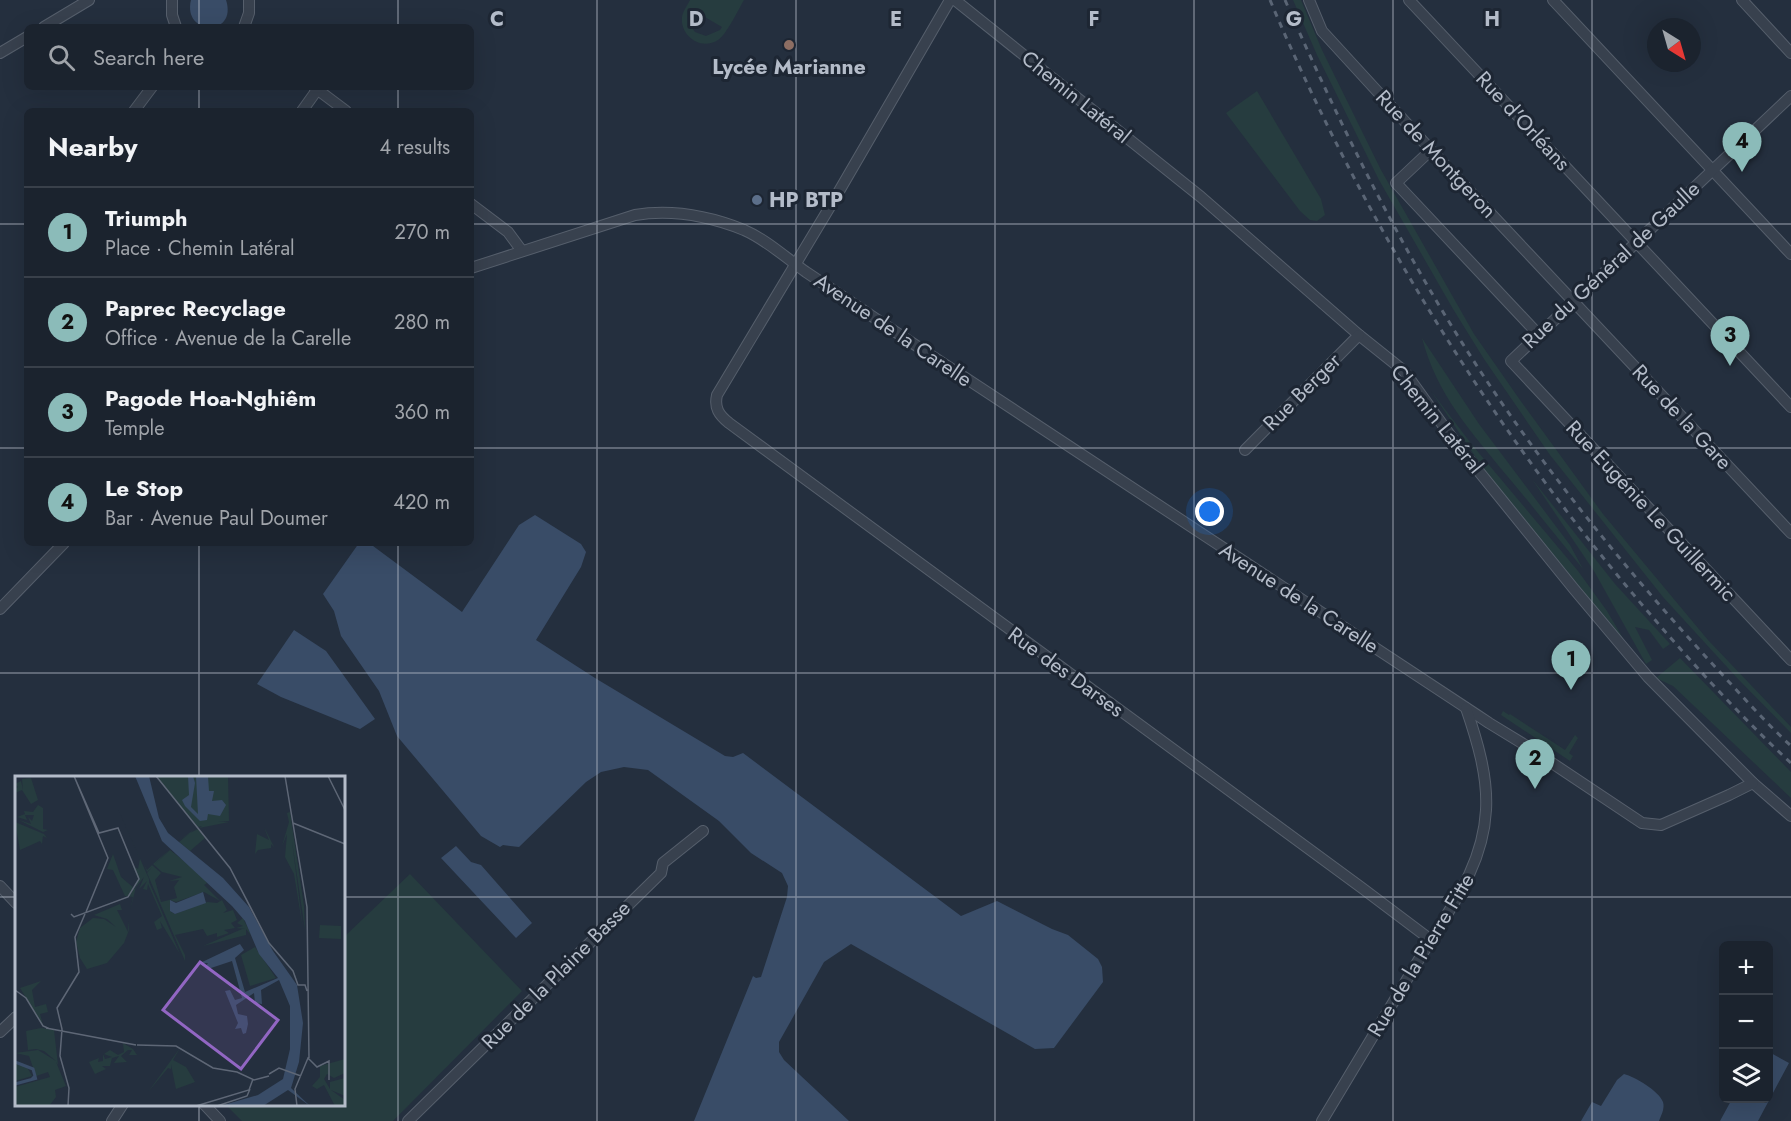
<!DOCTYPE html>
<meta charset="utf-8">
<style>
:root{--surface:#1b232e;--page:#282f3a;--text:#f1f3f6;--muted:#a0a4aa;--line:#39404a;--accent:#8bbbb9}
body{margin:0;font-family:Jost,sans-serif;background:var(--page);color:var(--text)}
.controls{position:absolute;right:18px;bottom:18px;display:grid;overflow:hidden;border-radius:9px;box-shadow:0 6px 24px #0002}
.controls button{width:54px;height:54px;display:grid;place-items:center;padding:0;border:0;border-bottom:2px solid var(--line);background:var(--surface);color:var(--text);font:30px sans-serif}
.compass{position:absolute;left:1647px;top:18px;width:54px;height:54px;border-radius:50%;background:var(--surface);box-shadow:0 6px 24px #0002;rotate:143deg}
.you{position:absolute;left:1210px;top:512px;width:21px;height:21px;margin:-15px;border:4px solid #fff;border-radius:50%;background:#1a73e8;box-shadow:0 0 0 9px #1a73e833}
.badge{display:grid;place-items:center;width:39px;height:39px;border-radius:50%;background:var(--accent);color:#111;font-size:20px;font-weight:700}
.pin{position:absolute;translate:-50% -50px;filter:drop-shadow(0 2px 3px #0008)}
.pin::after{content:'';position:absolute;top:32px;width:21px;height:18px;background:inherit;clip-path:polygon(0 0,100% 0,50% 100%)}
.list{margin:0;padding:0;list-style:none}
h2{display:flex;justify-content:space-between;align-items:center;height:78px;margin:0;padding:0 24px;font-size:26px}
h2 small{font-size:20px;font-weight:400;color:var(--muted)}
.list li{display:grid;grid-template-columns:39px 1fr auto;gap:18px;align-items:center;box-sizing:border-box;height:90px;padding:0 24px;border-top:2px solid var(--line)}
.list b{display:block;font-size:22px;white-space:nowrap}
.list p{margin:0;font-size:20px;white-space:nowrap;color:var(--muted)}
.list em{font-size:20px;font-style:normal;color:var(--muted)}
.icon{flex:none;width:33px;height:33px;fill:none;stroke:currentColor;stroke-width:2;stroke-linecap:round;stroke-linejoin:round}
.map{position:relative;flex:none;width:1791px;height:1121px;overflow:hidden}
.search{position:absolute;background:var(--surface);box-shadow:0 6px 24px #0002;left:24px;top:24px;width:450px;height:66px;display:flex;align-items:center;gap:15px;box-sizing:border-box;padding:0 21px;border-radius:9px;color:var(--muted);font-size:22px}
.panel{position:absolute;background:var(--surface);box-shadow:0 6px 24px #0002;left:24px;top:108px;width:450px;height:438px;border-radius:9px}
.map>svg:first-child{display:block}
.green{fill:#263c3f;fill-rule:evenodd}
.water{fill:#394c67}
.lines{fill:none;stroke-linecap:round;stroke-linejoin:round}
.minor-casing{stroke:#565f6c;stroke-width:12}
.minor{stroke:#38414e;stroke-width:10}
.rail{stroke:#5a6575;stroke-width:3;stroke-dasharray:6 6;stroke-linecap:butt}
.grid{fill:none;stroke:#b4bcc9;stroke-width:1.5;stroke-opacity:0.55}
.education-dot{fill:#8d6e63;stroke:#1d2633;stroke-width:2}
.service-dot{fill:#5c6f8a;stroke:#1d2633;stroke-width:2}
.labels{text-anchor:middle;stroke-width:6;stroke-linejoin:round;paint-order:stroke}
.poi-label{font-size:21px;font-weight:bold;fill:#b4bcc9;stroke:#1d2633}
.street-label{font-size:21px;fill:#b4bcc9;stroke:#1d2633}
.inset-river{fill:none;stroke:#394c67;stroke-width:3}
.inset-road{fill:none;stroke:#5e6776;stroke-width:1.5}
.view{fill:#9266c3;fill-opacity:0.15;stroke:#9266c3;stroke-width:3}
.inset-edge{fill:none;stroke:#b4bcc9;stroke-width:3}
.grid-label{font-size:20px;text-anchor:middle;font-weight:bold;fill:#b4bcc9;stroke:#1d2633;stroke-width:6;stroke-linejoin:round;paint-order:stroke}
</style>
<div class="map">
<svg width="1791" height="1121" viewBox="0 0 1791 1121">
<rect width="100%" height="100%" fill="#242f3e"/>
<g class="green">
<path d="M690,0H744C738,10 727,34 718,40C701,51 680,36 682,17C683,11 687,6 690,0ZM691,9L722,27L720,30L706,36L695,32C689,25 687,18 691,9Z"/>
<polygon points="1293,0 1301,0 1322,50 1381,170 1474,334 1520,400 1603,514 1708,640 1791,727 1791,733 1738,679 1663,597 1550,455 1484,359 1453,309 1379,180 1317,55"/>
<polygon points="1257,91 1321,199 1325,215 1317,221 1310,220 1300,211 1226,113"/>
<path d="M1422,338L1479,424L1570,545L1583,569C1558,538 1533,507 1508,477C1471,432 1437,395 1422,338Z"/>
<polygon points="1431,391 1473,446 1578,571 1607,611 1627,645 1487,474"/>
<polygon points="1532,479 1615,584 1670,644 1663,649 1649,630 1635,627 1652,660 1646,664 1594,571"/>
<polygon points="1680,658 1791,772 1791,798 1673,686 1656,678"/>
<polygon points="1503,711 1509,715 1510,714 1565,750 1575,735 1578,738 1569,753 1573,756 1570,761 1501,715"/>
<polygon points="410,874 522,991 393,1121 242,1121 226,1105 344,1104 344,937"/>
</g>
<g class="water">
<path d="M191,0H226C238,37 182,36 191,0Z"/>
<polygon points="535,515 581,544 586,552 581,567 536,640 595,678 725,756 733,757 743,753 961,916 997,901 1052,929 1068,935 1098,959 1102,967 1103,982 1054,1048 1035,1049 851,944 824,962 779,1042 779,1052 784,1060 849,1121 694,1121 753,976 756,978 761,977 787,897 788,886 782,873 751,853 719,821 648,770 624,767 601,772 586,782 519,847 503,845 500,847 481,836 397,736 379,691 341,636 334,611 323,594 359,543 369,543 462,612 519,525"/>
<polygon points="294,630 326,651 375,719 360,729 281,697 257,684"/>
<polygon points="456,846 471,862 481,865 532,923 516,938 441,858"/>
<polygon points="1769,1052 1789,1063 1758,1121 1720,1121 1732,1099 1768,1098"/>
<path d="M1624,1074C1635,1077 1659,1091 1663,1102C1665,1109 1661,1115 1659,1121H1581L1592,1102L1601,1106L1617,1080Z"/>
</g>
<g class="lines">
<g class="minor-casing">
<g id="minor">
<polyline points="172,0 172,15 176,27"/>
<path d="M950,0L831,205L717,395C714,408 719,415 729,423L1362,888L1431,940"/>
<polyline points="955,0 1201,197 1359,335 1404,371 1455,442 1574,589 1648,677 1753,783 1791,816"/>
<polyline points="1309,0 1322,31 1431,150 1791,533"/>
<polyline points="1409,0 1791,407"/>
<polyline points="1553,0 1791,254"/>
<polyline points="1742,0 1791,53"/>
<polyline points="44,27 89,0"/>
<polyline points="244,27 249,13 249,0"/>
<polyline points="0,53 27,37"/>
<polyline points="314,87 346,111"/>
<polyline points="1791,96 1511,361 1791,660"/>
<polyline points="134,111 152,87"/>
<polyline points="302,111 317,90"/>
<polyline points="1431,150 1396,183 1538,334"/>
<polyline points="471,204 508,232 522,251"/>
<path d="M471,268L635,215C672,209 709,216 744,230C767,240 786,258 806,272C857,306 907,340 958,373C1135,490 1313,605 1489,723L1525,745L1642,823L1661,825L1729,795L1753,783"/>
<polyline points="1245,450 1359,335"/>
<polyline points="0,609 64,543"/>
<polyline points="0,886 16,903"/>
<polyline points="0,1032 16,1017"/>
<polyline points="204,1104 220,1121"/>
<polyline points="112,1121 123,1104"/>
<polyline points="408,1121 661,873 663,863 703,831"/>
<path d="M1322,1121C1354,1068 1386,1015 1418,961C1447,912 1483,869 1486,810C1488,776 1477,740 1466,708"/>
</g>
</g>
<use href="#minor" class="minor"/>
<g class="rail">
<path d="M1270,0C1363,220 1489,425 1644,607C1690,661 1739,715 1791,763"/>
<path d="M1285,0C1334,111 1387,221 1451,325C1524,444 1612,554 1706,657C1734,687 1761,718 1791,746"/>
</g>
</g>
<path class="grid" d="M199,0V27M398,0V27M597,0V1121M796,0V1121M995,0V1121M1194,0V1121M1393,0V1121M1592,0V1121M199,87V111M398,87V111M0,224H27M471,224H1791M0,448H27M471,448H1791M199,543V778M398,543V1121M0,673H1791M0,897H16M344,897H1791M199,1104V1121"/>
<circle class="education-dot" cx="789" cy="45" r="6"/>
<circle class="service-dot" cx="757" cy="200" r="6"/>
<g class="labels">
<g class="poi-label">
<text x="789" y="74">Lycée Marianne</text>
<text x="769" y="207" text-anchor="start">HP BTP</text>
</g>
<g class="street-label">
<text transform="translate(1076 97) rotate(39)" y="7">Chemin Latéral</text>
<text transform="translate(1523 121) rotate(47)" y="7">Rue d'Orléans</text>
<text transform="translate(1436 154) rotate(47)" y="7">Rue de Montgeron</text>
<text transform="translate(1611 265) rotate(-43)" y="7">Rue du Général de Gaulle</text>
<text transform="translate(893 330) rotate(34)" y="7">Avenue de la Carelle</text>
<text transform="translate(1302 392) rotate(-45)" y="7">Rue Berger</text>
<text transform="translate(1682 417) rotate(47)" y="7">Rue de la Gare</text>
<text transform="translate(1437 419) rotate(51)" y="7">Chemin Latéral</text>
<text transform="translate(1651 511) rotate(47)" y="7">Rue Eugénie Le Guillermic</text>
<text transform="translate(1299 598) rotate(33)" y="7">Avenue de la Carelle</text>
<text transform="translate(1066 672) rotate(36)" y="7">Rue des Darses</text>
<text transform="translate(1421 955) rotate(-59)" y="7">Rue de la Pierre Fitte</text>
<text transform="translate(556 975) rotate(-45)" y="7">Rue de la Plaine Basse</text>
</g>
</g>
<g transform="translate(15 776)">
<rect width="330" height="330" fill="#242f3e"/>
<path d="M141,0H213L214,45L203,46H214L184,52L187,50L183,51ZM16,2L23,24L16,28L7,14L0,17L2,31L0,13L3,11L0,8L6,5L8,14L7,3ZM23,29L28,32V53L33,54L28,56L4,44L16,48L13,41L17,45L19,39H10L12,44L2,41L10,38L9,35L18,36ZM103,33L134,103V106L165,178L145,145L147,152L142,154L139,146L147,140L133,108L132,114L128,113L132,105L124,113L129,101L121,111L115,135L118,121L110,120L98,94L92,93L98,78L106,101L120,113L123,103L118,90L123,93L125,83ZM275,36L289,130L290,154L277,65L288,153L279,98L270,81L272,58L267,70L274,46L272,37ZM0,46L29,58L32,62L28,60L27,68L25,65L5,74ZM249,51L259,71L256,68V72L243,74L240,78L242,58L254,64ZM181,52L175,57L183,53L190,62L175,75L164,66L175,57L162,66ZM154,74L139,89L155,74L184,97L192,107L189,109L205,125L189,116L161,126L155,124L156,136L160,138L192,126L202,127L207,124L212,134L208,137L218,134L222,144L216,147L220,152L209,154L214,157L202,161V157L192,160L188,153L160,159L170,179V185L132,97L137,91L132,96L129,88L132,94L137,89L146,97L140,104L146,126L162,122L159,111L164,104L154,105L167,101L147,96L138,88ZM105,128L107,134H102L113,156L114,145V154L109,167L92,187L72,193L65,182L61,166L65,152L78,142L89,143L101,151L92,143L79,139ZM228,142L236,159L231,153V159L188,170L227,153H221H231L221,152L228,150L222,147ZM305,149L326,150V163L304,162ZM240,171L261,202L235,210L226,179ZM26,205L17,214L20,231L31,228L33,236L25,238L28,249L5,212ZM26,252L39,254L43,289L41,286L51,310L40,314L41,321L34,330H0V311L35,301L33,296L21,300L14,280L0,277L23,274L41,285L29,275L21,273L13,274L11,255ZM108,267L118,273L122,279H114L117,274H113L106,280L112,286L99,287L104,280L97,282L95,290H87L91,293L80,298L74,286L84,282L83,286L88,285V278L90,283L97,281L89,278L95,274L103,279L109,276ZM165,272L158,284L171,291L180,306L161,313L156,288V293L153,292L133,316ZM330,283V297L319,302L312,298L309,303L315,313V306L330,302V320L316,314L330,324V330H320L309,309L302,313L297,310L305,301V290ZM0,288L12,291L17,300L0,305Z" fill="#263c3f"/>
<path d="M120,0H134L144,42L153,57L208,102L234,131L258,175L282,209L288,247L284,286L276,312L295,330L273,314L248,330H205L243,319L268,303L275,273V230L264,204L246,214L247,228L240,227L239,217L221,229L223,238L232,240L233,248L231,257L228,258L226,252L220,253L223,247L210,215L215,214L220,224L227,222L217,185L193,193L190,191L193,187L183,188L225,168L229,174L220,182L230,216L263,202L244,178L230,145L217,130L147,65ZM173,0H178L180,7L176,31L183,38L181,0H193L194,15H199L197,25L207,24L211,29L205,40L193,38L192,44L185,45L170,30L167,24L174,19ZM188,116L191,127L160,138L155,135V124L161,127Z" fill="#394c67"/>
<path class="inset-river" d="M0,286L18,293L20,300L16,304M0,308L22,302"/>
<path class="inset-road" d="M59,0L93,82L71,136M141,0L215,92L254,167L278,195L283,209H290L292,215M270,0L292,131L294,282M313,0L330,34M278,47L330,68M56,138L59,141L113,121L124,103L103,52L84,57L59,0M0,214L11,222L28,250L35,253M31,252L121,269M122,269L161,270L198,292L222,296L239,304L254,300M254,298L264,292L286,300M53,330L54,312L45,280L47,253L42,232L64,196L60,161L70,138M181,330L234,314L238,303M202,330L232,320L235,313M282,330L280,313L293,282L302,291L314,285V304"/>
<path class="view" d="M185,186L263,244L226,293L148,234Z"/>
<rect width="330" height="330" class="inset-edge"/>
</g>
<g class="grid-label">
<text x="497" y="26">C</text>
<text x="696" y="26">D</text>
<text x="896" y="26">E</text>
<text x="1094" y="26">F</text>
<text x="1294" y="26">G</text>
<text x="1492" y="26">H</text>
</g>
</svg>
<div class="controls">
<button>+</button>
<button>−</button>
<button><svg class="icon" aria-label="layers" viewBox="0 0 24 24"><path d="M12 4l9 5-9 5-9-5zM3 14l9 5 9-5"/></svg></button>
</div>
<svg class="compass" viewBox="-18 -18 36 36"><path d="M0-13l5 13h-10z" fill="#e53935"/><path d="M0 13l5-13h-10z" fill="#a0a4aa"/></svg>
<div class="you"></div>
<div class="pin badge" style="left:1571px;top:690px">1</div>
<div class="pin badge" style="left:1535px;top:789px">2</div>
<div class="pin badge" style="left:1730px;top:366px">3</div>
<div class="pin badge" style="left:1742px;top:172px">4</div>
<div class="search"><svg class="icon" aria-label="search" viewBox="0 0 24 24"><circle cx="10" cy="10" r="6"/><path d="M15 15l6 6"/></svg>Search here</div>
<section class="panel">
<h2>Nearby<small>4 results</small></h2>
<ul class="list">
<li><span class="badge">1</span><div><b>Triumph</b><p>Place · Chemin Latéral</p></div><em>270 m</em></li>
<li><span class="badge">2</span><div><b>Paprec Recyclage</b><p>Office · Avenue de la Carelle</p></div><em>280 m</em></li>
<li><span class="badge">3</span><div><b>Pagode Hoa-Nghiêm</b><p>Temple</p></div><em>360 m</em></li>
<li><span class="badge">4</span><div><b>Le Stop</b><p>Bar · Avenue Paul Doumer</p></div><em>420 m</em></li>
</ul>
</section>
</div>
